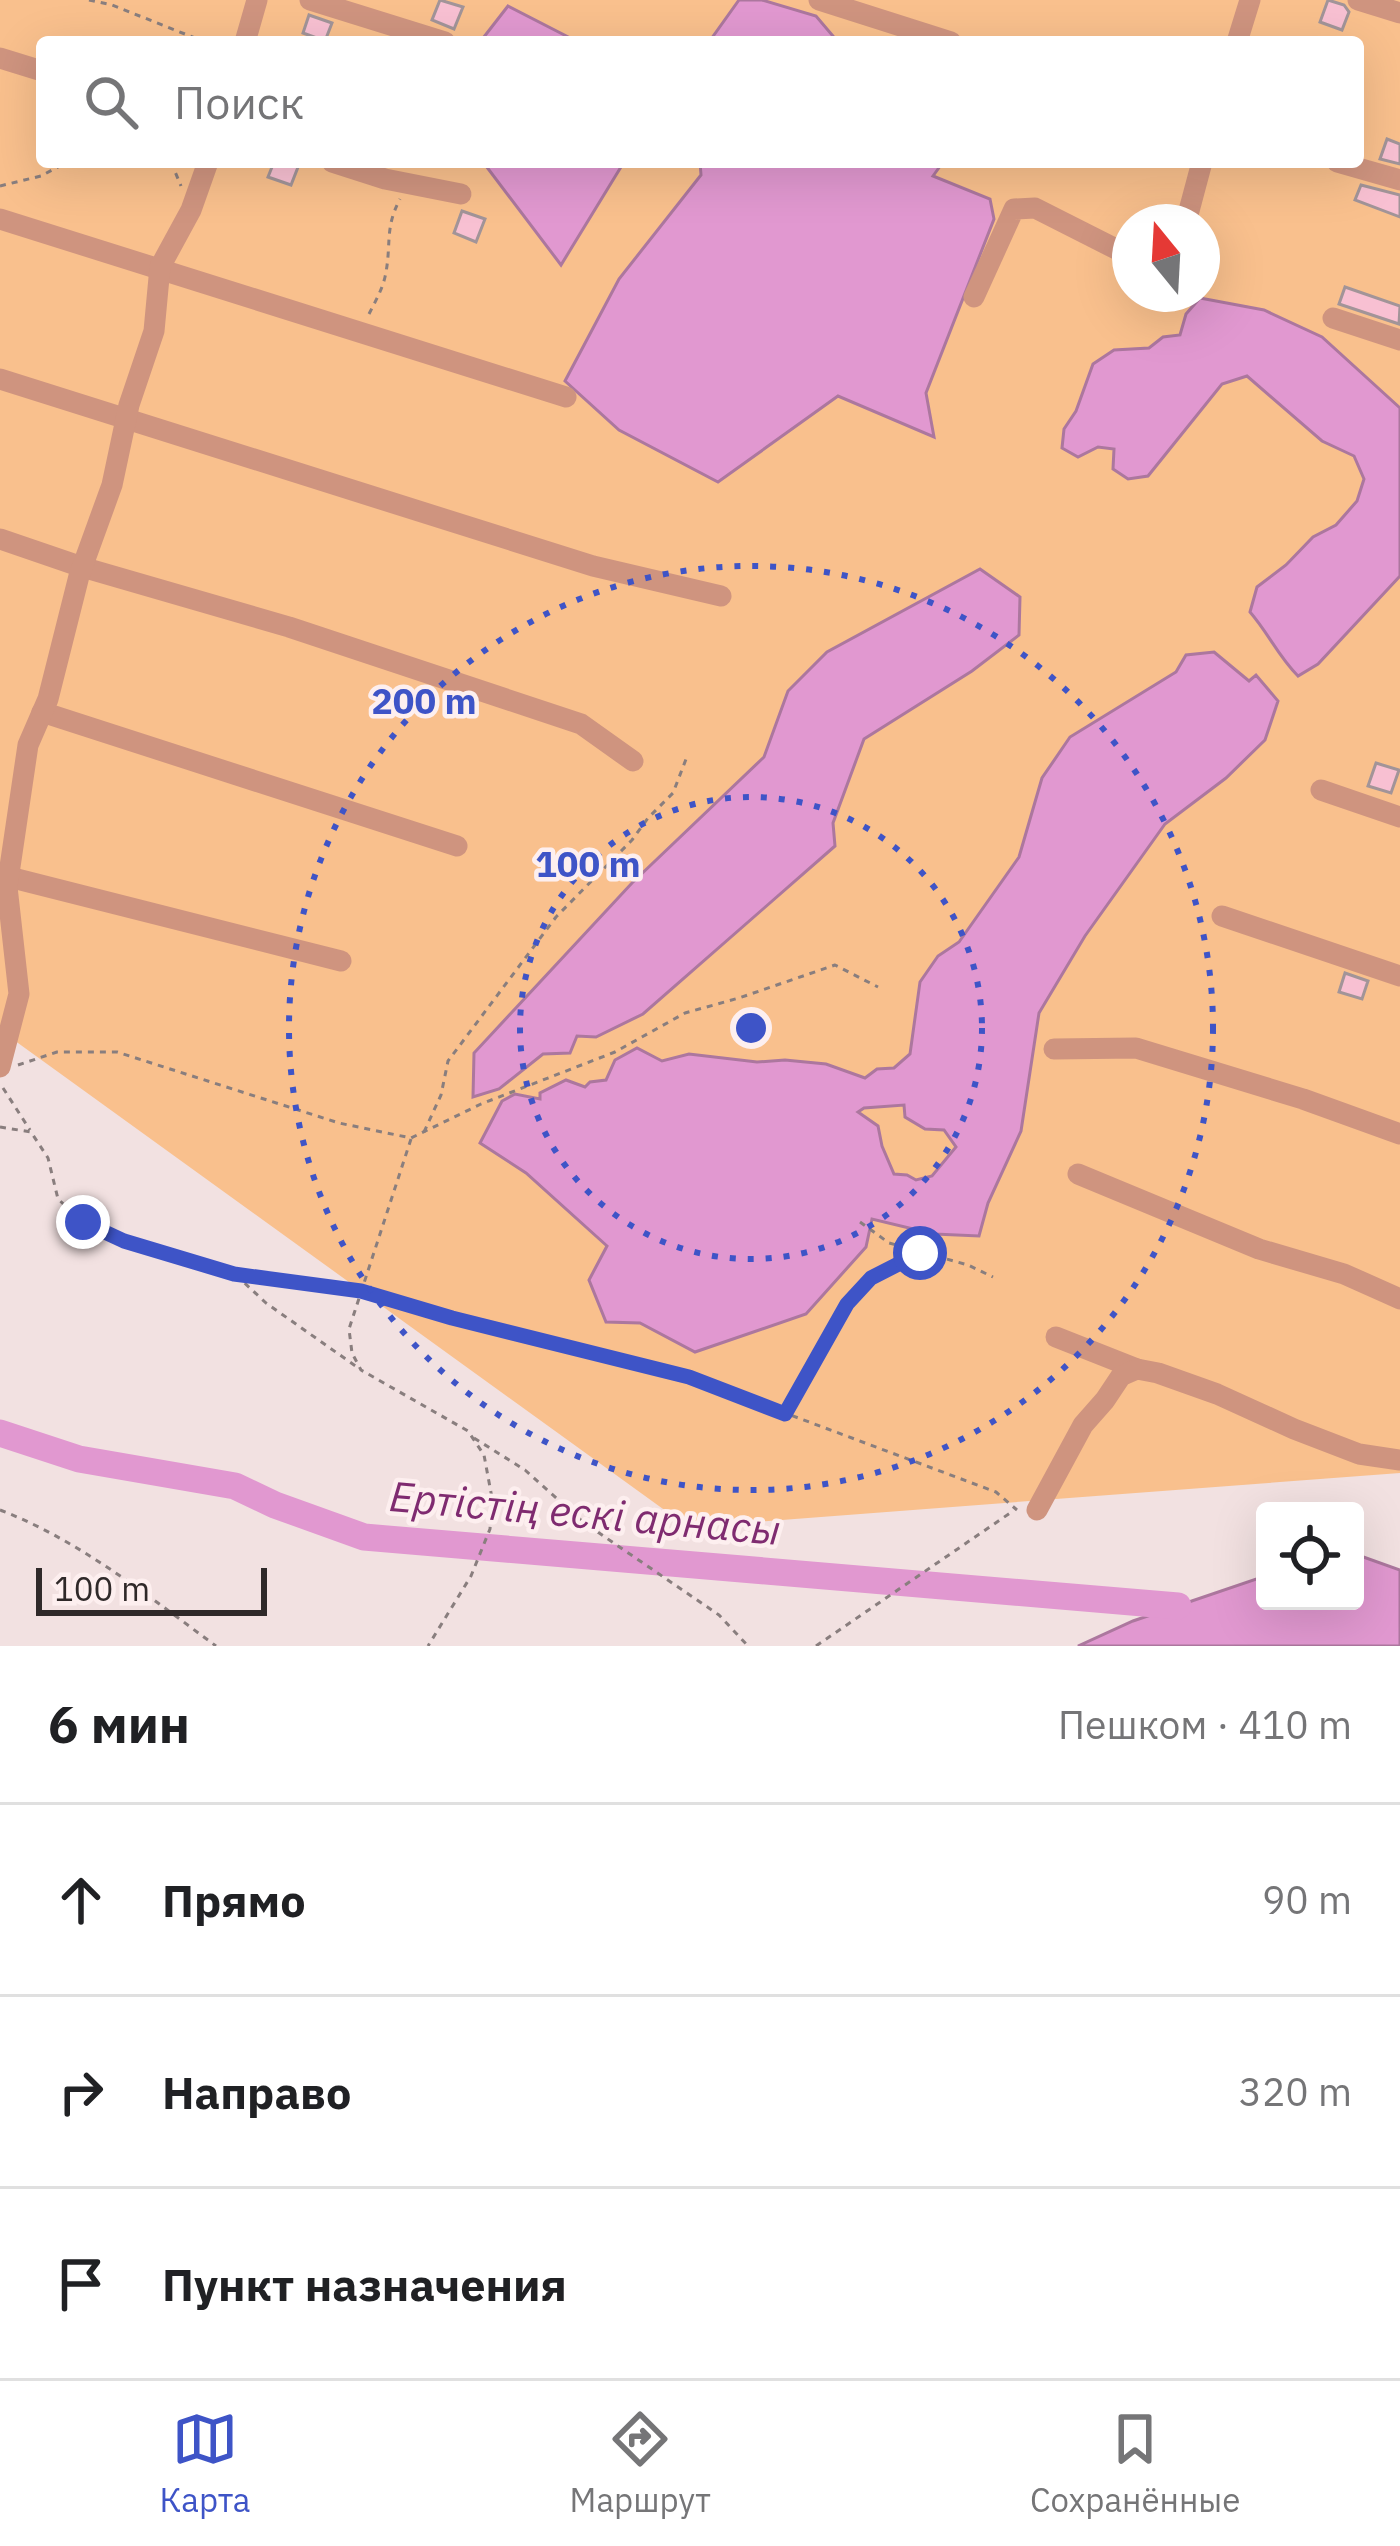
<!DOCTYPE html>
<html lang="ru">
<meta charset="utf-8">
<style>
:root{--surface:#fff;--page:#f6f6f6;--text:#202124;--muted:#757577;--line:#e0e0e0;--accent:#3e54c7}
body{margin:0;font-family:"IBM Plex Sans",sans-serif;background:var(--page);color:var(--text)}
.controls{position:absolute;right:36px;bottom:36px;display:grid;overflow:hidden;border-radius:12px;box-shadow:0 12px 48px #0002}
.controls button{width:108px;height:108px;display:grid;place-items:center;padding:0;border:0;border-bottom:3px solid var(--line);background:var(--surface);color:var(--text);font:60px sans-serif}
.compass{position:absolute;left:1112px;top:204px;width:108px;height:108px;border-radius:50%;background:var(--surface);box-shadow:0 12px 48px #0002;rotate:342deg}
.scale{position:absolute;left:36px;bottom:30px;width:231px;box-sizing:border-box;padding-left:12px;border:6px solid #2f2929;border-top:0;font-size:33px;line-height:42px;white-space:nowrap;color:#2f2929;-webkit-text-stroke:9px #fdefef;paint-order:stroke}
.stop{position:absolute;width:36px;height:36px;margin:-27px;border:9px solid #3e54c7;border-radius:50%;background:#fff}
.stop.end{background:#3e54c7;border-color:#fff;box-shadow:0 3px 12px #0008}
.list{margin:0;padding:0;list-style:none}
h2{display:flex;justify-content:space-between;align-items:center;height:156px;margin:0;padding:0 48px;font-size:51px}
h2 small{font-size:39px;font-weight:400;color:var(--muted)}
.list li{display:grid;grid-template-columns:78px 1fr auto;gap:36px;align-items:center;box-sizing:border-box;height:192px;padding:0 48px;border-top:3px solid var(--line)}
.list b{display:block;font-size:45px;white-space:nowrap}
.list em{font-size:39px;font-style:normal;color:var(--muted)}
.icon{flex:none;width:66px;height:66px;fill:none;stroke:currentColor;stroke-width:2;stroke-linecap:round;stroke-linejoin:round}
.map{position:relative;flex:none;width:1400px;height:1646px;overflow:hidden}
.search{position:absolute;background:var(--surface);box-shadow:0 12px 48px #0002;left:36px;right:36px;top:36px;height:132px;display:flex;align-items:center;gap:30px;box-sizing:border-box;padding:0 42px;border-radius:12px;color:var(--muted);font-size:45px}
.sheet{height:732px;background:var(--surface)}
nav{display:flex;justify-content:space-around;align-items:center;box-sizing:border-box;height:168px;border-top:3px solid var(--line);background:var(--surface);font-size:33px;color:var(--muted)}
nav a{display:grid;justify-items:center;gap:6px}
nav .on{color:var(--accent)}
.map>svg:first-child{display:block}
.green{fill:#f9c08d;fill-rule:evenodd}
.water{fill:#e198d0;stroke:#ac779e;stroke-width:3;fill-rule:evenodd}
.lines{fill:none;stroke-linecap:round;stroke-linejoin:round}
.river{stroke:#e198d0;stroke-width:27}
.building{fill:#f8c0d2;stroke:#a29498;stroke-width:3}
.path{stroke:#897e7e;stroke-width:3;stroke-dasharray:6 6;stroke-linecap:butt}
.minor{stroke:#cf947f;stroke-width:21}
.route{stroke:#3e54c7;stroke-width:15}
.ring{fill:none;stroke:#3e54c7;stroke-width:6;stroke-dasharray:6 12}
.labels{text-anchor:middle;stroke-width:9;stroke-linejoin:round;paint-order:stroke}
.water-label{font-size:42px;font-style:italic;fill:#7f2b70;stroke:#fdefef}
.centre{fill:#3e54c7;stroke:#fdefef;stroke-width:6}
.ring-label{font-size:36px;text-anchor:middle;font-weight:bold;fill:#3e54c7;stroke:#fdefef;stroke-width:9;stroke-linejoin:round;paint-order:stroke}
</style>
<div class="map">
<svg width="1400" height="1646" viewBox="0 0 1400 1646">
<rect width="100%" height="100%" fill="#f2e1e1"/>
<path class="green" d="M0,0H1400V1473L688,1527L0,1030ZM42,42H1358V162H42ZM1130,222H1202V294H1130Z"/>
<g class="water">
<polygon points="739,0 762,0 816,16 838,42 709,42"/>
<polygon points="508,6 578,42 480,42"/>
<polygon points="483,162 624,162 561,265"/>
<polygon points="700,162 943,162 933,176 990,199 994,219 926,393 934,437 838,396 718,482 619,430 565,381 619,279 701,175"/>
<path d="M1200,298L1264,310L1322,337L1400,408V576L1318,664L1298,676C1278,656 1269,634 1250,612L1257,587L1286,565L1313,537L1336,525L1357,501L1364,479L1354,456L1322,441L1247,376L1222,384L1148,476L1128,479L1113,469L1114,449L1098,447L1078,457L1062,448L1064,429L1076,411L1093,364L1114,350L1149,348L1163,337L1180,335L1186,314Z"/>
<polygon points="980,569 1020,597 1019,635 972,671 864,739 833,823 835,846 643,1014 596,1037 577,1036 570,1053 543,1054 499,1089 473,1097 474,1053 632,883 764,757 788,691 827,652"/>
<path d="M1214,652L1249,681L1256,675L1278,701L1265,740L1226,778L1165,824L1085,936L1039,1013L1021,1131L988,1203L979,1236L934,1234L872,1219L866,1247L806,1314L695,1352L640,1323L606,1322L589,1280L607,1246L526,1173L480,1143L502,1101L515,1094L540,1099V1093L566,1080L585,1087L590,1082L606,1080L615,1060L637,1048L662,1061L689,1054L757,1062L785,1060L826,1064L865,1078L877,1069L894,1068L910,1054L920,982L938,956L959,942L1019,857L1042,778L1070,737L1176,672L1186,655ZM904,1105L905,1117L925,1129L944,1130L956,1147L932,1176L916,1180L907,1175L894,1174L882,1146L878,1126L858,1112L864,1108Z"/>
<polygon points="1355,1554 1400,1570 1400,1646 1078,1646 1133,1621 1265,1576 1265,1601 1355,1601"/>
</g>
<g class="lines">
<polyline class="river" points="0,1433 79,1459 235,1486 275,1505 364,1537 1178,1606"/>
</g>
<g class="building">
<polygon points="440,0 463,7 454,29 432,20"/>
<polygon points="1328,0 1344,5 1349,12 1342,30 1320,22"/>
<polygon points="309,15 332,23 325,41 303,33"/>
<polygon points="1387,139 1400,144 1400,164 1380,159"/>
<polygon points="274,162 300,162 291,185 268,177"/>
<polygon points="1361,185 1400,195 1400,217 1355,200"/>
<polygon points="462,211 485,219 476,242 454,233"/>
<polygon points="1345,287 1400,306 1399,324 1339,304"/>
<polygon points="1376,763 1399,770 1391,793 1368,786"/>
<polygon points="1345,973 1368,981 1362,999 1339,992"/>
</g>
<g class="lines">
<g class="path">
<polyline points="89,0 112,5 205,42"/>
<polyline points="171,162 181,186"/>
<polyline points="0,186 41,176 67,162"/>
<path d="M369,314C375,302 382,290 385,277C392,245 384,229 400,199"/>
<polyline points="18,1065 57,1052 117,1052 339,1123 411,1138 481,1104 615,1052 685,1013 739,998 835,965 878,987"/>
<polyline points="3,1088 30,1130"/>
<polyline points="0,1127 31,1132 48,1158 58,1199 83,1222 125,1241 234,1274 361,1291 452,1318 689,1377 996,1492 1017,1510"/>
<polyline points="424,1132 441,1095 448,1061 556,917 632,840 648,818 673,793 688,754"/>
<polyline points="411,1139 349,1329 352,1353 361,1370 468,1431 484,1455 492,1498 490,1529 471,1576 428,1646"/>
<polyline points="860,1222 889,1243 968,1265 993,1277"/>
<polyline points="236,1275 266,1303 357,1367"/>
<polyline points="786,1413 847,1305 871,1278 920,1253"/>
<polyline points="474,1438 525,1470 583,1522 719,1615 748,1646"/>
<path d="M0,1510C79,1540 148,1596 216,1646"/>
<polyline points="816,1646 1013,1511"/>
</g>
<g class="minor">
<polyline points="310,0 445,42"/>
<polyline points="819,0 951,42"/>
<polyline points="1358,0 1400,13"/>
<polyline points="245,42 257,0"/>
<polyline points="1237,42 1250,0"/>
<polyline points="0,58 42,71"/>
<polyline points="332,162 385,179 461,194"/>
<polyline points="1337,162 1400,180"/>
<polyline points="0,219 566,397"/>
<polyline points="1186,222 1202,162"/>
<polyline points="974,297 1014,209 1035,208 1130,256"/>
<polyline points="1333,318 1400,340"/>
<polyline points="0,379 593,566 721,596"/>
<polyline points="0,539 82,567 289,627 581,724 633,761"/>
<polyline points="42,712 457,846"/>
<polyline points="1321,790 1400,817"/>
<polyline points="9,877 341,961"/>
<polyline points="1222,916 1400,976"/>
<polyline points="1054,1049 1136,1048 1303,1099 1400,1134"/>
<polyline points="0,1067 19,994 7,887 28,745 48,699 79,576 112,485 129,405 154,331 160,267 191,210 208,162"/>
<polyline points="1078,1174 1259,1249 1344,1274 1400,1299"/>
<polyline points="1056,1337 1137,1369"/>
<polyline points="1037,1510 1083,1425 1105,1400 1121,1376 1137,1369 1158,1373 1217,1394 1294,1429 1359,1454 1400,1460"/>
</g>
</g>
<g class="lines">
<polyline class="route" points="83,1222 124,1241 234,1274 361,1291 452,1318 689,1377 785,1414 847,1304 871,1278 920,1253"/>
</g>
<g class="ring">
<circle cx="751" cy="1028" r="231"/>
<circle cx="751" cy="1028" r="462"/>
</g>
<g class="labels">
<g class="water-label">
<text transform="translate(585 1513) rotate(5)" y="15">Ертістің ескі арнасы</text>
</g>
</g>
<circle cx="751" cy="1028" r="18" class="centre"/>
<g class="ring-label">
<text x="424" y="714">200 m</text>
<text x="588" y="877">100 m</text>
</g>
</svg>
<div class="controls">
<button><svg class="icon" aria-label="locate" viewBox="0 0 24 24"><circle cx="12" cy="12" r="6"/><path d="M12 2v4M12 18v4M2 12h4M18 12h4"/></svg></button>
</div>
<svg class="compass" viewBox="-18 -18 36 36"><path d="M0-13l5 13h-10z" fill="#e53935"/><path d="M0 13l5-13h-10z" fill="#757577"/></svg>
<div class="scale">100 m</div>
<div class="stop" style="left:920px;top:1253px"></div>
<div class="stop end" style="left:83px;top:1222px"></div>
<div class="search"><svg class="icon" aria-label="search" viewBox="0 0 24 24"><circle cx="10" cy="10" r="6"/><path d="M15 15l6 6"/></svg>Поиск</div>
</div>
<section class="sheet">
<h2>6 мин<small>Пешком · 410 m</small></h2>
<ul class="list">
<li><svg class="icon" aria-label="ahead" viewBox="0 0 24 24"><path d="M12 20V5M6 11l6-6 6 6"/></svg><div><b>Прямо</b></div><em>90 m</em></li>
<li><svg class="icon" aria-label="right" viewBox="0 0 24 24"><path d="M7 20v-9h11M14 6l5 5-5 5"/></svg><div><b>Направо</b></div><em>320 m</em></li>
<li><svg class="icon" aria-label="arrive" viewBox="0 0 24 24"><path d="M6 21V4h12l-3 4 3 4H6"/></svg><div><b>Пункт назначения</b></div></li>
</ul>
</section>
<nav>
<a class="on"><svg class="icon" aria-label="map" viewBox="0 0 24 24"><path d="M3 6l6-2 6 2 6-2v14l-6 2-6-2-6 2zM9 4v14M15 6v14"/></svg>Карта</a>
<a><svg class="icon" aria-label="directions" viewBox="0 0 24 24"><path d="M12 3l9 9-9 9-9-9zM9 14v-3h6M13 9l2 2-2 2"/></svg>Маршрут</a>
<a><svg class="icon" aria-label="saved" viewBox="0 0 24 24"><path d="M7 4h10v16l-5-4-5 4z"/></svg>Сохранённые</a>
</nav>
